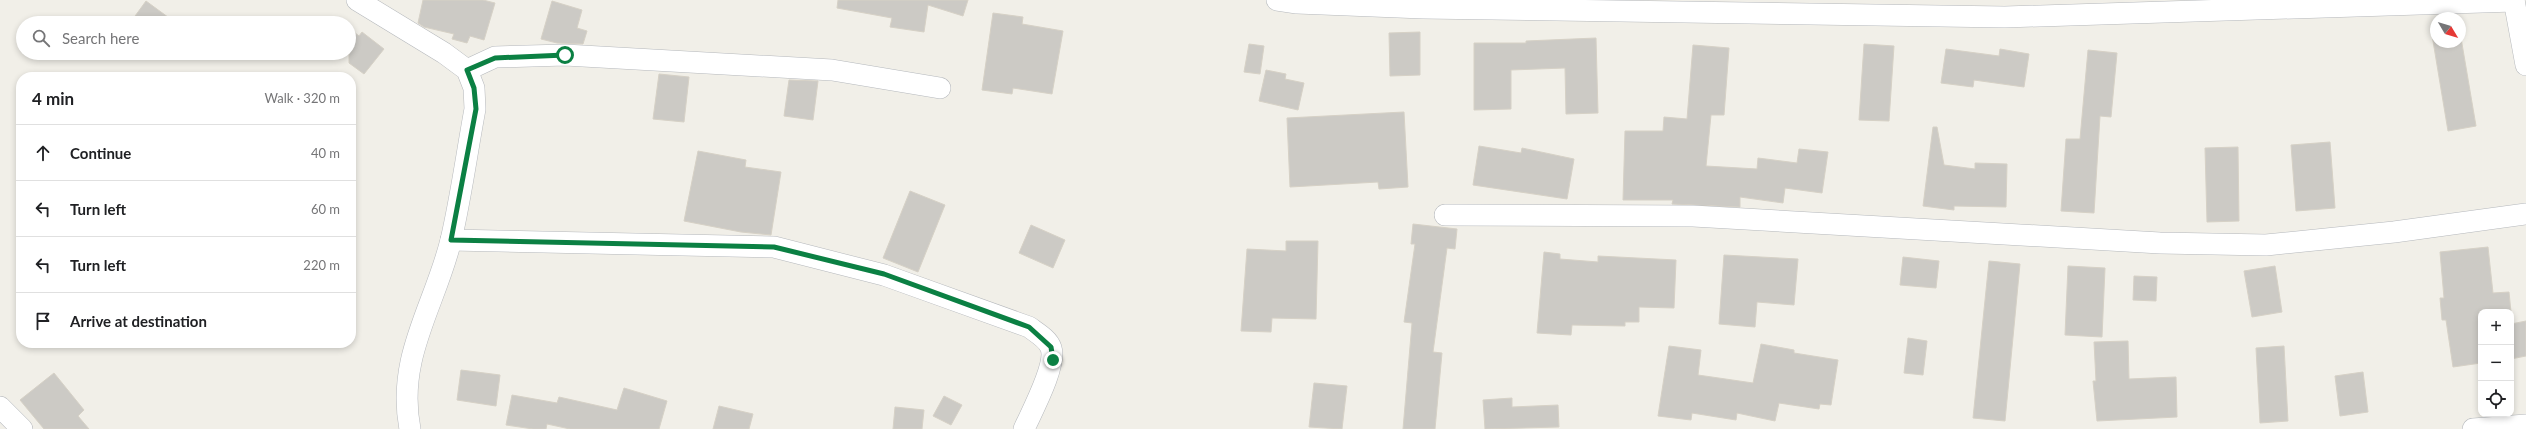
<!DOCTYPE html>
<meta charset="utf-8">
<style>
:root{--surface:#fff;--page:#f6f6f6;--text:#202124;--muted:#757577;--line:#e0e0e0}
body{margin:0;font-family:Lato,sans-serif;background:var(--page);color:var(--text)}
.controls{position:absolute;right:12px;bottom:12px;display:grid;overflow:hidden;border-radius:8px;box-shadow:0 2px 6px #0003}
.controls button{width:36px;height:36px;display:grid;place-items:center;padding:0;border:0;border-bottom:1px solid var(--line);background:var(--surface);color:var(--text);font:20px sans-serif}
.compass{position:absolute;left:2430px;top:12px;width:36px;height:36px;border-radius:50%;background:var(--surface);box-shadow:0 2px 6px #0003;rotate:128deg}
.stop{position:absolute;width:12px;height:12px;margin:-9px;border:3px solid #0b8043;border-radius:50%;background:#fff}
.stop.end{background:#0b8043;border-color:#fff;box-shadow:0 1px 4px #0008}
.list{margin:0;padding:0;list-style:none}
h2{display:flex;justify-content:space-between;align-items:center;height:52px;margin:0;padding:0 16px;font-size:17px}
h2 small{font-size:13px;font-weight:400;color:var(--muted)}
.list li{display:grid;grid-template-columns:26px 1fr auto;gap:12px;align-items:center;box-sizing:border-box;height:56px;padding:0 16px;border-top:1px solid var(--line)}
.list b{display:block;font-size:15px;white-space:nowrap}
.list em{font-size:13px;font-style:normal;color:var(--muted)}
.icon{flex:none;width:22px;height:22px;fill:none;stroke:currentColor;stroke-width:2;stroke-linecap:round;stroke-linejoin:round}
.map{position:relative;flex:none;width:2526px;height:429px;overflow:hidden}
.search{position:absolute;background:var(--surface);box-shadow:0 2px 6px #0003;left:16px;top:16px;width:340px;height:44px;display:flex;align-items:center;gap:10px;box-sizing:border-box;padding:0 14px;border-radius:22px;color:var(--muted);font-size:15px}
.panel{position:absolute;background:var(--surface);box-shadow:0 2px 6px #0003;left:16px;top:72px;width:340px;height:276px;border-radius:16px}
.map>svg:first-child{display:block}
.building{fill:#cccac5;stroke:#d6d1c6}
.lines{fill:none;stroke-linecap:round;stroke-linejoin:round}
.minor-casing{stroke:#b5b8bc;stroke-width:22}
.minor{stroke:#fff;stroke-width:21}
.route{stroke:#0b8043;stroke-width:5}
</style>
<div class="map">
<svg width="2526" height="429" viewBox="0 0 2526 429">
<rect width="100%" height="100%" fill="#f1efe8"/>
<g class="building">
<polygon points="423,0 483,0 495,3 484,40 470,36 467,43 452,39 454,34 424,27 418,23"/>
<polygon points="838,0 968,0 963,16 928,5 924,32 890,27 892,18 837,8"/>
<polygon points="146,1 176,23 130,23"/>
<polygon points="552,1 582,10 577,28 587,31 583,44 557,43 541,39"/>
<polygon points="993,13 1023,17 1022,24 1063,31 1052,94 1013,88 1012,94 982,90"/>
<polygon points="349,28 359,36 362,32 384,49 364,74 349,63"/>
<polygon points="1420,32 1420,75 1390,76 1389,33"/>
<polygon points="2460,32 2476,126 2448,131 2432,35 2436,35 2436,42 2460,42"/>
<polygon points="1596,38 1598,113 1566,114 1565,68 1511,70 1511,109 1474,110 1474,43 1526,43 1526,41"/>
<polygon points="1249,44 1264,46 1260,74 1244,72"/>
<polygon points="1864,44 1894,46 1889,121 1859,120"/>
<polygon points="1693,45 1729,48 1724,115 1711,115 1706,166 1757,169 1758,158 1797,163 1799,149 1828,152 1822,193 1785,188 1783,203 1740,197 1740,207 1672,204 1673,200 1623,200 1625,131 1663,131 1664,117 1687,119"/>
<polygon points="1946,49 1999,56 2000,49 2029,54 2024,87 1974,80 1973,87 1941,83"/>
<polygon points="2088,50 2117,53 2111,117 2100,116 2094,213 2061,211 2066,139 2080,139"/>
<polygon points="1266,70 1286,74 1285,79 1304,83 1298,110 1259,101"/>
<polygon points="659,74 689,77 684,122 653,119"/>
<polygon points="789,80 818,81 813,120 784,116"/>
<polygon points="1404,112 1408,187 1379,189 1378,182 1290,187 1287,118"/>
<polygon points="1933,127 1937,127 1944,165 1975,169 1975,163 2007,164 2006,207 1954,206 1954,210 1923,206"/>
<polygon points="2330,142 2335,208 2296,211 2291,145"/>
<polygon points="1479,146 1521,153 1522,148 1574,159 1567,199 1473,185"/>
<polygon points="2238,147 2239,221 2207,222 2205,148"/>
<polygon points="698,151 746,160 745,167 781,172 771,235 741,232 684,221"/>
<polygon points="910,191 945,205 918,272 883,258"/>
<polygon points="1413,224 1457,229 1455,249 1447,248 1433,352 1442,353 1435,429 1403,429 1412,323 1404,322 1415,244 1411,244"/>
<polygon points="1031,225 1065,240 1053,268 1019,253"/>
<polygon points="1286,241 1318,241 1316,319 1272,318 1271,332 1241,331 1247,249 1286,251"/>
<polygon points="2488,247 2493,293 2509,292 2511,312 2481,312 2481,363 2453,367 2446,320 2442,320 2440,298 2444,298 2440,252"/>
<polygon points="1544,252 1560,254 1560,259 1598,262 1598,256 1676,260 1674,308 1639,307 1639,322 1625,322 1625,326 1572,325 1571,335 1537,333"/>
<polygon points="1724,255 1798,259 1794,305 1757,302 1755,327 1719,324"/>
<polygon points="1903,257 1939,261 1936,288 1900,285"/>
<polygon points="1989,261 2020,264 2005,421 1973,418"/>
<polygon points="2068,266 2105,268 2102,337 2065,335"/>
<polygon points="2275,266 2282,312 2252,317 2244,271"/>
<polygon points="2134,276 2157,277 2156,301 2133,300"/>
<polygon points="2526,321 2526,356 2511,359 2511,324"/>
<polygon points="1908,338 1927,341 1923,375 1904,373"/>
<polygon points="2128,341 2129,379 2176,377 2177,417 2097,421 2093,381 2096,381 2094,342"/>
<polygon points="1761,344 1794,350 1794,353 1838,360 1831,405 1820,404 1819,409 1779,403 1775,421 1737,413 1736,420 1692,413 1691,420 1658,416 1669,346 1701,350 1698,375 1753,383"/>
<polygon points="2284,346 2288,421 2260,423 2256,348"/>
<polygon points="461,370 500,375 496,406 457,400"/>
<polygon points="2363,372 2368,412 2340,416 2335,376"/>
<polygon points="54,373 84,410 78,416 89,429 44,429 20,400"/>
<polygon points="1314,383 1347,386 1342,429 1309,427"/>
<polygon points="624,388 667,401 659,429 570,429 547,424 546,429 533,429 506,425 512,395 557,403 559,397 617,410"/>
<polygon points="944,396 962,405 951,425 933,416"/>
<polygon points="1512,398 1512,407 1558,405 1559,427 1485,429 1483,400"/>
<polygon points="719,406 753,414 749,429 713,429"/>
<polygon points="895,407 924,410 922,429 893,429"/>
</g>
<g class="lines">
<g class="minor-casing">
<g id="minor">
<path d="M357,0L444,53L467,70L474,88L475,109C467,152 461,197 451,240C435,306 396,357 410,429"/>
<polyline points="1277,0 1297,3 1423,8 2005,17 2514,1"/>
<polyline points="2514,0 2526,65"/>
<polyline points="467,70 495,57 565,55 832,70 940,88"/>
<polyline points="1445,215 1693,216 2160,243 2266,245 2394,232 2526,214"/>
<path d="M451,240L774,247L884,275L1029,327C1037,333 1048,339 1051,348C1057,365 1032,411 1024,429"/>
<polyline points="0,407 22,429"/>
<polyline points="2473,429 2526,425"/>
</g>
</g>
<use href="#minor" class="minor"/>
</g>
<g class="lines">
<polyline class="route" points="565,55 495,58 467,70 474,88 476,109 451,240 774,247 884,274 1029,327 1051,347 1053,360"/>
</g>
</svg>
<div class="controls">
<button>+</button>
<button>−</button>
<button><svg class="icon" aria-label="locate" viewBox="0 0 24 24"><circle cx="12" cy="12" r="6"/><path d="M12 2v4M12 18v4M2 12h4M18 12h4"/></svg></button>
</div>
<svg class="compass" viewBox="-18 -18 36 36"><path d="M0-13l5 13h-10z" fill="#e53935"/><path d="M0 13l5-13h-10z" fill="#757577"/></svg>
<div class="stop" style="left:565px;top:55px"></div>
<div class="stop end" style="left:1053px;top:360px"></div>
<div class="search"><svg class="icon" aria-label="search" viewBox="0 0 24 24"><circle cx="10" cy="10" r="6"/><path d="M15 15l6 6"/></svg>Search here</div>
<section class="panel">
<h2>4 min<small>Walk · 320 m</small></h2>
<ul class="list">
<li><svg class="icon" aria-label="ahead" viewBox="0 0 24 24"><path d="M12 20V5M6 11l6-6 6 6"/></svg><div><b>Continue</b></div><em>40 m</em></li>
<li><svg class="icon" aria-label="left" viewBox="0 0 24 24"><path d="M17 20v-9H6M10 6l-5 5 5 5"/></svg><div><b>Turn left</b></div><em>60 m</em></li>
<li><svg class="icon" aria-label="left" viewBox="0 0 24 24"><path d="M17 20v-9H6M10 6l-5 5 5 5"/></svg><div><b>Turn left</b></div><em>220 m</em></li>
<li><svg class="icon" aria-label="arrive" viewBox="0 0 24 24"><path d="M6 21V4h12l-3 4 3 4H6"/></svg><div><b>Arrive at destination</b></div></li>
</ul>
</section>
</div>
